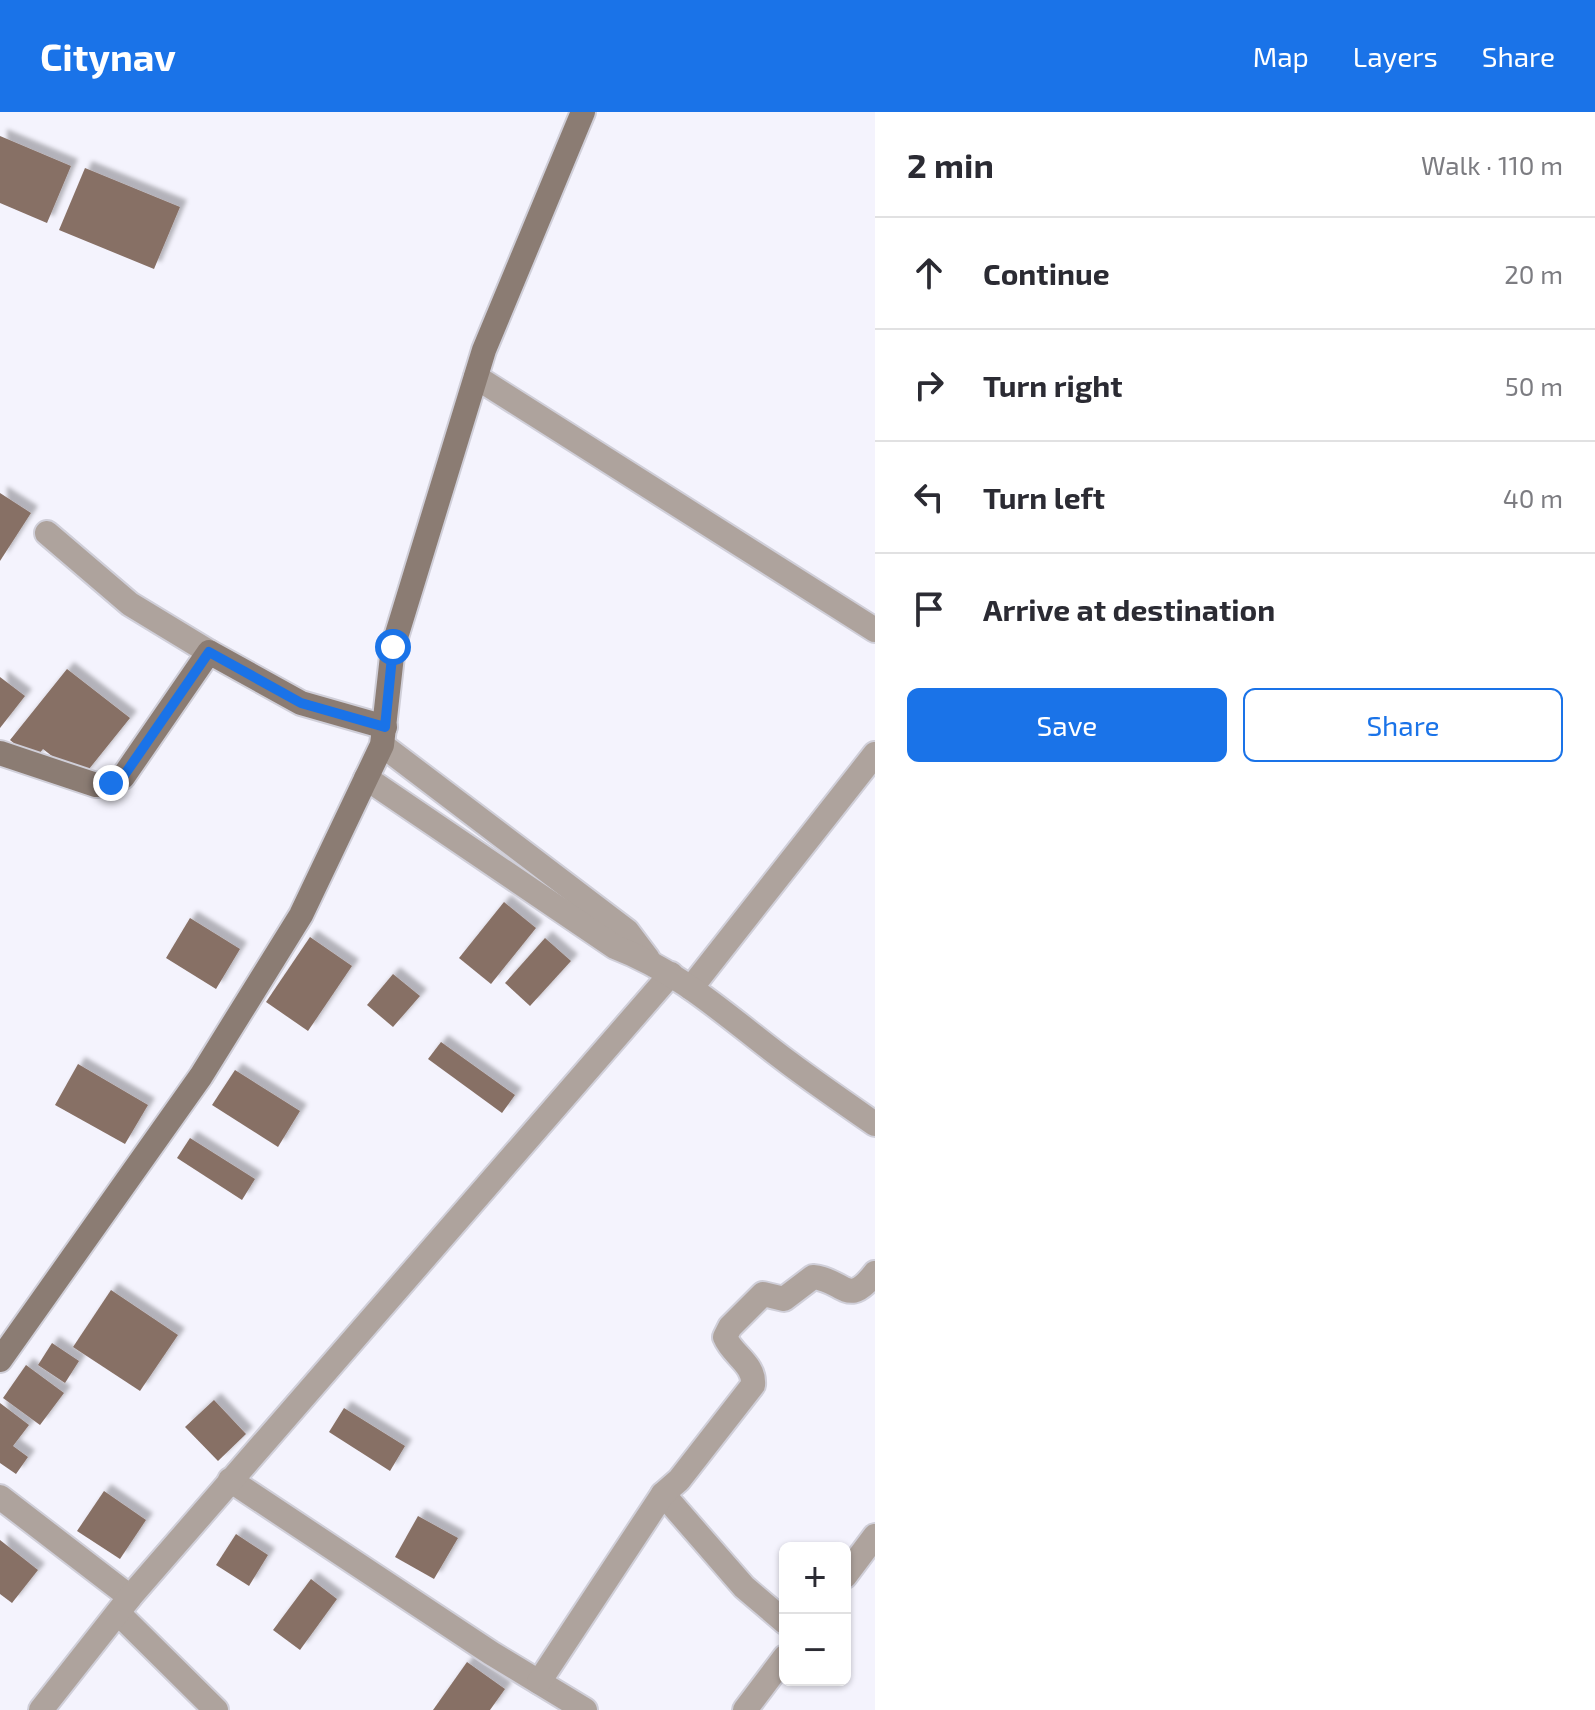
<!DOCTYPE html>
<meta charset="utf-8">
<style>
:root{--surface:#fff;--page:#f2f2f3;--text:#2b2b33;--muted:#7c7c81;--line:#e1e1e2;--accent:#1a73e8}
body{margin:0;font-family:"Exo 2",sans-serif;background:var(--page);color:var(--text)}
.controls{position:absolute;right:24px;bottom:24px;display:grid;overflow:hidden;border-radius:12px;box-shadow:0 2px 6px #0004}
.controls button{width:72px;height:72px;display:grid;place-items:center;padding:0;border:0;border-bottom:2px solid var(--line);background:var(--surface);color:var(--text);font:40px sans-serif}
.stop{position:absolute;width:24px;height:24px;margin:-18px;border:6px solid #1a73e8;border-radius:50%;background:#fff}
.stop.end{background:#1a73e8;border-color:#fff;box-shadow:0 2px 8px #0008}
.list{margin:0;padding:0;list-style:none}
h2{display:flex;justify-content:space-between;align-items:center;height:104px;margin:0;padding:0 32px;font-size:34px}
h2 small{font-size:26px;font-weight:400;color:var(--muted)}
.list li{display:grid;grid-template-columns:52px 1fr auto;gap:24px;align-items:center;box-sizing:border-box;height:112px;padding:0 32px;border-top:2px solid var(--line)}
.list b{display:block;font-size:30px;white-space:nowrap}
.list em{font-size:26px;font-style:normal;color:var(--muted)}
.actions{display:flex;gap:16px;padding:24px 32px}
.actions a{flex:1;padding:18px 0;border:2px solid var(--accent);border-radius:12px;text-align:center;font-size:28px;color:var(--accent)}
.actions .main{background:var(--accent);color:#fff}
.icon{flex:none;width:44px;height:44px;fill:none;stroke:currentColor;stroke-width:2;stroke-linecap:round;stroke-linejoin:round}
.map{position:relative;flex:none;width:875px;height:1598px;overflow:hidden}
header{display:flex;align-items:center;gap:48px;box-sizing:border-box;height:112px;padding:0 40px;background:var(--accent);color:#fff}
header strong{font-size:38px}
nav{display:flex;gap:44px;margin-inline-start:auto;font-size:28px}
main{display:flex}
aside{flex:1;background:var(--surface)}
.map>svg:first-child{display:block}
.building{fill:#877065;filter:url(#shadow)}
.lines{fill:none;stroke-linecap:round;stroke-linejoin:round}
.minor-casing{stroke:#d0cfd9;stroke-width:28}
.tertiary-casing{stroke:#d0cfd9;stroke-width:28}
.secondary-casing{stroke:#d0cfd9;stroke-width:28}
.minor{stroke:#aea39d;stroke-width:24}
.tertiary{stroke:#aea39d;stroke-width:24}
.secondary{stroke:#8b7c73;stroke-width:24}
.route{stroke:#1a73e8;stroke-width:10}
</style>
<header>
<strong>Citynav</strong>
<nav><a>Map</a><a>Layers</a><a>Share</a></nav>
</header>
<main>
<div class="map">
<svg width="875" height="1598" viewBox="0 0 875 1598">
<defs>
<filter id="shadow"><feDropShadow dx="7" dy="-7" stdDeviation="2" flood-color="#0004"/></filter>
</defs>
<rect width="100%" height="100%" fill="#f4f3fd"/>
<g class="building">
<polygon points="0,24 71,54 47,111 0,91"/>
<polygon points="85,56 180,95 154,157 59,118"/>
<polygon points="0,381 31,401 0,449"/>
<polygon points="67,557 130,606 81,667 43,637 34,648 10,628"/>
<polygon points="0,565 25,584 0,616"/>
<polygon points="504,790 536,816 491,872 459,846"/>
<polygon points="190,806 240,837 216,877 166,846"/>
<polygon points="310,825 352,854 308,919 266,890"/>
<polygon points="545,826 571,849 530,894 505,871"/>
<polygon points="393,862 420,884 393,915 367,893"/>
<polygon points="441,930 515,983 502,1001 428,947"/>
<polygon points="78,952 148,993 125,1032 55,993"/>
<polygon points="235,958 300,999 278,1035 212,993"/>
<polygon points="190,1026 255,1067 242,1088 177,1046"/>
<polygon points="111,1178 178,1223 140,1279 73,1235"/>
<polygon points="52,1231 79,1249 65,1271 38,1253"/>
<polygon points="26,1253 64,1281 40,1313 3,1286"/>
<polygon points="214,1288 246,1322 218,1349 185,1315"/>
<polygon points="0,1291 29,1313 13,1334 28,1345 16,1362 0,1351"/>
<polygon points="344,1296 405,1334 390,1359 329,1320"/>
<polygon points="104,1379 146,1408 120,1447 77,1419"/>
<polygon points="418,1404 458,1426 434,1467 395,1445"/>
<polygon points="236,1422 268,1443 249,1474 216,1453"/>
<polygon points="0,1428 38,1458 12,1491 0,1482"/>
<polygon points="311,1467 337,1487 300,1538 273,1518"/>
<polygon points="467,1550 505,1577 490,1598 433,1598"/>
</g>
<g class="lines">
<g class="minor-casing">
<g id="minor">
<polyline points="476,265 875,518"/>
<polyline points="47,421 130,492 209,540"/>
<polyline points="691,876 875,642"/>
<polyline points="230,1368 491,1541 585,1598"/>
<polyline points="663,1382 744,1475 785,1510"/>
<polyline points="0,1385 130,1485"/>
<polyline points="845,1464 875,1424"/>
<polyline points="118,1501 216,1598"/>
<path d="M539,1570L663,1382L679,1368L753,1273C755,1252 732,1243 725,1225L730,1215L763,1182L784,1187L813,1165C845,1168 847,1197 875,1161"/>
<polyline points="41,1598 130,1485 671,862"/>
<polyline points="745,1598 785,1545"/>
</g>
</g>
<g class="tertiary-casing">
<g id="tertiary">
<polyline points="382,633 627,819 648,847"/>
<path d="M366,666L615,835C683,861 731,908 789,951C817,972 846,992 875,1012"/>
</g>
</g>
<g class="secondary-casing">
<g id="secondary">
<polyline points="0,641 96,673 111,671 123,665 209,540 301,591 385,615"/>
<polyline points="0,1248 201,964 301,803 382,633 393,535 484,238 583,0"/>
</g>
</g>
<use href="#minor" class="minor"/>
<use href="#tertiary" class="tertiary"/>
<use href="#secondary" class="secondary"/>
</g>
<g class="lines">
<polyline class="route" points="111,671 123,665 209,540 301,591 385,615 393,535"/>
</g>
</svg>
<div class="controls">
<button>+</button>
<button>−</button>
</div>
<div class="stop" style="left:393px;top:535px"></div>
<div class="stop end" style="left:111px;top:671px"></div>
</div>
<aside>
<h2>2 min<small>Walk · 110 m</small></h2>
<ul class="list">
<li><svg class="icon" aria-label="ahead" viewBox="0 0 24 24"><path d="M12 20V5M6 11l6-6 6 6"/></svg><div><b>Continue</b></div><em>20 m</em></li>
<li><svg class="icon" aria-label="right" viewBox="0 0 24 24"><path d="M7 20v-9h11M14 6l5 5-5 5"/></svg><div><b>Turn right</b></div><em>50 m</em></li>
<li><svg class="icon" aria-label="left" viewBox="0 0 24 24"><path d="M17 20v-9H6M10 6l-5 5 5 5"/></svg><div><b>Turn left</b></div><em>40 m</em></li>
<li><svg class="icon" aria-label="arrive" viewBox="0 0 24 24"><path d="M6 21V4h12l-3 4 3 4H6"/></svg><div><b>Arrive at destination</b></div></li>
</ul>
<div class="actions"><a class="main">Save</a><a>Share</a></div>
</aside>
</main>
